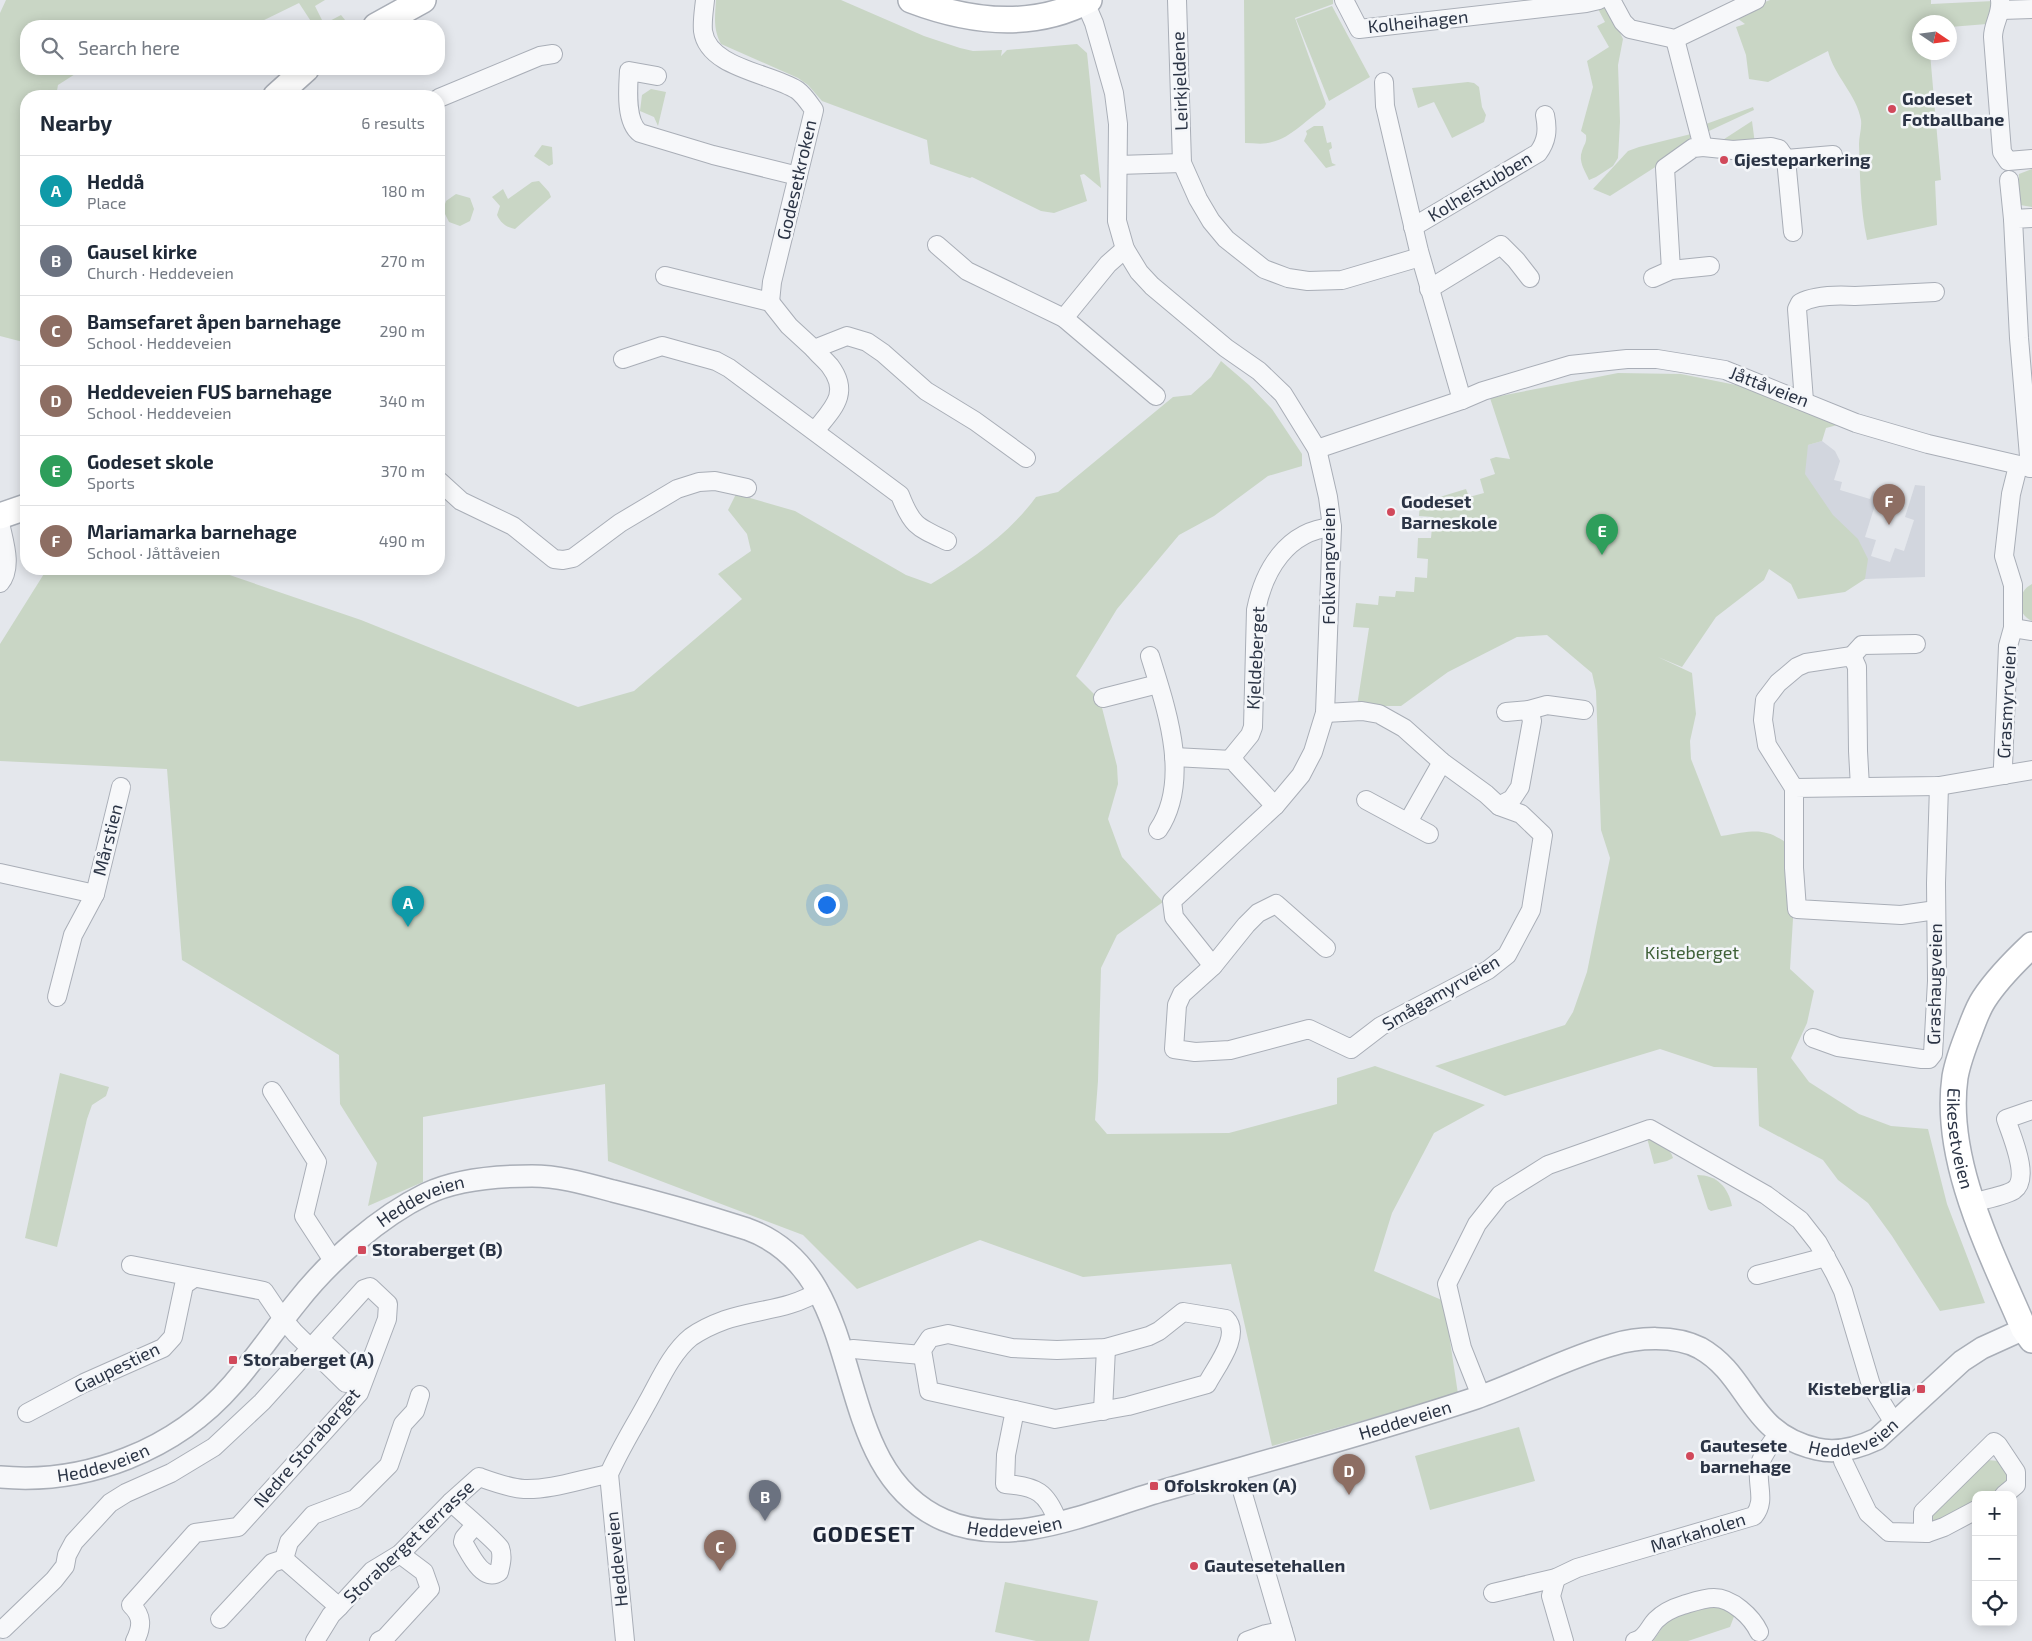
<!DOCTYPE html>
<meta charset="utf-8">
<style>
:root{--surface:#fff;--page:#f6f6f7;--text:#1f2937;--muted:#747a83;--line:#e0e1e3;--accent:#d1495b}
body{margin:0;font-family:"Exo 2",sans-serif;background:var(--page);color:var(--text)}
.controls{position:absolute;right:15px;bottom:15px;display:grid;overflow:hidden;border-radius:10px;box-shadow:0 2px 12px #0003}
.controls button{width:45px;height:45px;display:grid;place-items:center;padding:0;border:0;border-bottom:1px solid var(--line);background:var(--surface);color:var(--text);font:25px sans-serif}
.compass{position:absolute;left:1912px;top:15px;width:45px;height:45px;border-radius:50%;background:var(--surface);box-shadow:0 2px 12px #0003;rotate:103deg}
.you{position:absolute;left:826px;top:904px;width:18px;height:18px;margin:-12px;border:4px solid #fff;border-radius:50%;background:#1a73e8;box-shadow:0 0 0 8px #1a73e833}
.badge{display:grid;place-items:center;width:32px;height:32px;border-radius:50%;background:var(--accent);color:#fff;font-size:16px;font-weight:700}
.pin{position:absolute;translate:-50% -41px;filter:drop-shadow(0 1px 2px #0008)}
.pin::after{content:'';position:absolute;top:26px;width:18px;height:15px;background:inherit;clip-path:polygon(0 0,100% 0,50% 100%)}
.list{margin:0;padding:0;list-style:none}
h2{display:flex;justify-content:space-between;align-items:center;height:65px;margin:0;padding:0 20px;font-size:21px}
h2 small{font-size:16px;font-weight:400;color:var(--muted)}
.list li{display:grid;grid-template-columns:32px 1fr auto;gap:15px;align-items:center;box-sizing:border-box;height:70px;padding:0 20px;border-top:1px solid var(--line)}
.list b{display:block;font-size:19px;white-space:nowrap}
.list p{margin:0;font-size:16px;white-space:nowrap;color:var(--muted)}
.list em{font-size:16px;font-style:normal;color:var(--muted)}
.icon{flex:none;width:28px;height:28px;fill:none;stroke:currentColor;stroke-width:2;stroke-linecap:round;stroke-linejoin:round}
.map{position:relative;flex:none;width:2032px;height:1641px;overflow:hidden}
.search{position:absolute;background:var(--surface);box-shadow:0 2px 12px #0003;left:20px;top:20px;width:425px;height:55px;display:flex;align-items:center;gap:12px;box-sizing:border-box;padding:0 18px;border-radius:20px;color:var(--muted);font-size:19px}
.panel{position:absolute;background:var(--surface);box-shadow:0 2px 12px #0003;left:20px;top:90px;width:425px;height:485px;border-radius:20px}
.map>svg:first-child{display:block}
.built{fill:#d2d6de}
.green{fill:#c9d6c5}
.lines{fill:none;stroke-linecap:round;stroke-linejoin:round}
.minor-casing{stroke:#a9aeb7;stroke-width:20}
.tertiary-casing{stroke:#a9aeb7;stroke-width:24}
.secondary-casing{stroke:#a9aeb7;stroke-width:28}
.minor{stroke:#f7f8fa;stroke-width:18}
.tertiary{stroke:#f7f8fa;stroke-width:21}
.secondary{stroke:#fff;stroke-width:25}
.poi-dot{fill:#d1495b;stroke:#f4f6f9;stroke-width:2}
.labels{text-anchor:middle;stroke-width:5;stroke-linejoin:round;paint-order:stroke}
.street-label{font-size:18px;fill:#2b3445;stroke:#f4f6f9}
.poi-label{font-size:18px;font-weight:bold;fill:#2b3445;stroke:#f4f6f9;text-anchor:start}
.park-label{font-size:18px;fill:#3f6138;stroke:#f4f6f9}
.district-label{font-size:22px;font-weight:bold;letter-spacing:1px;fill:#1d2536;stroke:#f4f6f9}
</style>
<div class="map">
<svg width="2032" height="1641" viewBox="0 0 2032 1641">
<rect width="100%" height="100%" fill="#e4e7ec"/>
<polygon class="built" points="1822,441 1835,451 1840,461 1834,480 1842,482 1840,490 1870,499 1873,491 1886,496 1883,507 1875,505 1865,537 1876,540 1871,556 1890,562 1895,548 1904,551 1914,520 1905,517 1915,485 1925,486 1925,577 1865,579 1787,573 1801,462 1808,445"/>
<g class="green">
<polygon points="6,0 325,0 315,6 324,24 341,15 350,26 314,26 299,3 252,26 26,26 26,69 83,69 58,85 56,96 26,96 26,337 23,342 0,336 0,13"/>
<path d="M716,0H841L924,36L960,48L973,51L1002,50L1001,56L1007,50L1077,44L1087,53L1101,188L1084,174L1080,175L1087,201L1054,213L1041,211L972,177L970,178L930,164L927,140L822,101L808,85L798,78L721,44C713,29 715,17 716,0Z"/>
<path d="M1244,0H1333V4L1295,18L1326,104L1324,108C1308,118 1291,138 1272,142C1263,145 1254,143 1245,143Z"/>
<path d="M1770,0H1931V4L1994,1L1987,24L1950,27V22H1920V52L1930,53L1941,180L1935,181L1937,225L1867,240C1860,208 1860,175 1859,144C1859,136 1862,128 1861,120C1857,95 1834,76 1828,51L1768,82L1749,79L1746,55L1736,27L1745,24L1733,15Z"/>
<path d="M1596,5H1607L1623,39L1618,65L1620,122L1618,158L1613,166L1596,177L1589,180C1585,171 1578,161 1582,151C1584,144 1587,143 1586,135L1581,131L1593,87L1587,61L1609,47L1597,26L1605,22Z"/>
<polygon points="1332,6 1370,77 1329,101 1296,19"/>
<polygon points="1468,82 1474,83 1479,87 1482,107 1486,115 1484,122 1452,138 1434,102 1418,108 1412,88"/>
<polygon points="651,89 666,92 658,126 654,117 640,111 642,95"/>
<polygon points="1753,107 1754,110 1709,131 1706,124"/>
<polygon points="1752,121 1755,144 1715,145"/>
<polygon points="1314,126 1323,126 1327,143 1331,142 1332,148 1329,150 1332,163 1336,165 1326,168 1304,141 1307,134 1306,131"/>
<polygon points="1691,134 1689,141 1660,164 1610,196 1593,189 1628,151 1639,147"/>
<polygon points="542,145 552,147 553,164 549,166 534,156"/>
<polygon points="2032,169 2032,207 2020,205 2017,192 2019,174"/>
<path d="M539,181L549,192L551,197L515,229C507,227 501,224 497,215L500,206L492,197L503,189L508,199L532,182Z"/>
<polygon points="456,194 470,198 474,209 470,221 460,226 449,222 443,210 446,201"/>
<path d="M1221,361L1249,385L1272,409L1302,454V466L1268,476L1214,516L1179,535L1117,609L1076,676L1100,700L1109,735L1117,766L1118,784L1108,819L1122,857L1163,902L1117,935L1101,968L1098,1081L1095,1120L1107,1134L1229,1133L1337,1104V1078L1375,1066L1485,1105L1434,1133L1392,1213L1374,1271L1444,1301L1458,1394L1272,1446L1231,1264L1083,1277L980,1240L857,1289L803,1235L608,1161L605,1084L423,1117V1182L368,1206L377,1163L340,1104L339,1055L182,960L167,769L0,761V644L47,569H212L361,620L578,707L634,691L742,599L718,574L751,551L747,534L728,510L736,494L795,511L906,575L931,584C971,560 1008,535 1036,497L1058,492L1173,397L1191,395L1211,377Z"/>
<path d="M1618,373L1681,374L1741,386L1841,424L1826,428L1822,441L1808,445L1805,474L1833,515L1858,539L1868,559L1865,579L1845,592L1798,599L1791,584L1769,569L1764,580L1716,617L1682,667L1658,657L1692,673L1696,714L1690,741L1691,759L1721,836C1759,830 1766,826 1797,851L1790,969L1814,991L1807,1023L1791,1058L1809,1082L1859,1114L1891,1126L1928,1129L1947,1204L1985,1303L1940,1311L1892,1236L1868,1203L1838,1180L1823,1160L1759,1126L1757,1068L1714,1067L1660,1049L1505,1096L1435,1066L1565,1025L1573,1012L1587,972L1610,858L1601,830L1596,691L1592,673L1547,635L1517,637L1448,672L1401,706H1357L1369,628L1353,627L1356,603L1378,605L1379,596L1395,597L1396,591L1414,592L1415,577L1427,578L1428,559L1417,558L1418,538H1431L1433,517L1419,516L1420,503L1466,489L1469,497L1484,493L1480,479L1495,474L1490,459L1496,457L1510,459L1490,398Z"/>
<path d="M2032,584V621C2016,614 2016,592 2032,584Z"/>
<polygon points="60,1073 109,1087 106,1096 92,1105 87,1119 57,1247 25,1238"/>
<path d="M1647,1138C1658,1140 1670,1147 1673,1158L1667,1161L1654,1164Z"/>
<path d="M1697,1175C1717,1175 1728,1187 1732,1206L1711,1211L1708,1209Z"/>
<polygon points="1519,1427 1535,1481 1430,1510 1415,1456"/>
<polygon points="1987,1460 1999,1461 2006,1467 2009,1483 1988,1495 1976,1495 1976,1502 1936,1525 1930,1522 1929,1516"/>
<polygon points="1005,1582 1098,1601 1089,1641 1036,1641 995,1632"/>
<polygon points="1715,1606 1735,1614 1730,1627 1688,1641 1653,1641 1669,1618"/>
</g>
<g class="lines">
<g class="minor-casing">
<g id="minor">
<path d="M705,0C704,10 702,21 703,31C708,68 770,73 797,90C804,95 809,103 814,110L772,282L770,302"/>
<polyline points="1177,0 1182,163 1198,199 1211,221 1226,239 1264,269 1288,278 1308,281 1342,280 1420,257"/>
<polyline points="1344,0 1359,29 1586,3 1599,0"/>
<polyline points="1611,0 1623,22 1630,29 1675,39 1756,0"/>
<path d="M2000,0C2002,14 1993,23 1993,37L2002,152L2008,161L2032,159"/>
<polyline points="1085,2 1094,23 1114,93 1118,124 1117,221 1125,249 1139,272 1152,286 1226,348 1259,371 1283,394 1317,449 1328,497 1332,527 1325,713 1313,752 1301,775 1275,806 1172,901 1174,917 1213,966"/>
<polyline points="2001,10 2032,9"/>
<path d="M657,76L629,71C628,88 625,122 640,133L713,155L798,176"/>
<polyline points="1384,82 1385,106 1419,251 1462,400"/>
<polyline points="439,98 540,56 553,54"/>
<polyline points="1703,147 1733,150 1771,147 1779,149 1786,159 1793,232"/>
<polyline points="1786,159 1833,155"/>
<polyline points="1118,165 1182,163"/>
<polyline points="2009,180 2013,219"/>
<path d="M1413,227L1538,153C1547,141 1548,130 1545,115"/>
<polyline points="937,245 967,271 1064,318 1156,396"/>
<polyline points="1671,270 1665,168 1693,148 1703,147 1675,39"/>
<polyline points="665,276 770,302 789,326 814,349 847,336 867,342 883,353 926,391 975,421 1026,458"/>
<polyline points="1653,278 1671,270 1710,266"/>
<polyline points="1429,289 1501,245 1516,260 1530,278"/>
<polyline points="1064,318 1108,264 1125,249"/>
<path d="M814,349C819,355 825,360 830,366C851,394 832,409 815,431"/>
<path d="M623,359L662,346L716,361L729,368L900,495C912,526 917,527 947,541"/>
<path d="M1804,401L1797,309L1800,303C1815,295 1839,295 1855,296L1935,292"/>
<polyline points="1317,449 1462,400 1483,391 1570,365 1627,359 1657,359 1725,370 1856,423 1928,444 2032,468"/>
<polyline points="2030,468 2019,338 2013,219 2032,218"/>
<polyline points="439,481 461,501 513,526 554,559 563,560 573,558 620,523 677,489 699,482 715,481 747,488"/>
<path d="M0,523C4,542 13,567 0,583"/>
<polyline points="2013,628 2032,631"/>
<path d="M1150,656C1166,708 1192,780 1158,830"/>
<polyline points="1852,656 1862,645 1916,644"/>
<polyline points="1103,698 1158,684"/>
<polyline points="1506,712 1529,710 1547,705 1584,710"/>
<polyline points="1325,713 1362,711 1379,714 1404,728 1442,762 1486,794 1499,806 1521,814 1543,835 1531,910 1507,955 1488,970 1381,1026 1351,1049 1309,1029 1230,1050 1195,1052 1174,1049 1177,1005 1182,994 1213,966 1246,925 1258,913 1276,904 1326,948"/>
<polyline points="1174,757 1232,760"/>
<polyline points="2005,775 2003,766 2008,646 2013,628 2013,585 2004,556 2011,494 2018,466"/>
<polyline points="1794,788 1767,745 1763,720 1765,700 1778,683 1797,667 1806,663 1852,656 1857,667 1858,751 1860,787"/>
<polyline points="1366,800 1429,834"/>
<path d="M1275,806L1237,765L1232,757L1250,735L1253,727L1256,610C1264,570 1287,531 1332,527"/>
<polyline points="1499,806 1512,799 1520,787 1532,721 1529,710"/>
<polyline points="1408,822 1442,762"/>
<polyline points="0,873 95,894"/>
<polyline points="1936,910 1901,915 1797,909 1794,868 1794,788 1939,786 2032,770"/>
<polyline points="57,997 73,935 95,894 121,787"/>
<polyline points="1813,1038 1838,1047 1922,1059 1929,1059 1933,1054 1937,981 1936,883 1939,786"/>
<polyline points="272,1091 317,1162 304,1216 334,1262"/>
<path d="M1972,1203C1982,1200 2008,1195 2014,1190C2031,1178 2011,1135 2006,1119L2032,1110"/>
<polyline points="131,1265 264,1291 283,1319 295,1333 346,1383"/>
<polyline points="1757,1275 1826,1257"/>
<path d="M1183,1312L1226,1319C1242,1335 1215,1368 1207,1384L1128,1406L1055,1419L929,1391L922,1350L930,1338L948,1334L1012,1348L1057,1350L1106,1348L1149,1336L1159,1331Z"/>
<polyline points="320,1339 352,1369 355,1373 354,1380"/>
<polyline points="842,1352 853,1349 922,1355"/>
<polyline points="1481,1396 1462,1348 1447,1284 1477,1224 1500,1195 1548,1165 1650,1129 1766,1195 1800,1220 1818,1243 1835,1274 1843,1291 1871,1385 1894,1423"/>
<path d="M1015,1410L1006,1455L1005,1484C1036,1486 1047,1492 1058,1522"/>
<polyline points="1103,1411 1106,1348"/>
<polyline points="27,1413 84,1383 163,1348 173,1337 184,1285 194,1278"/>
<polyline points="1842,1450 1843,1461 1868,1513 1889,1532 1927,1533 1944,1527 1976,1510"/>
<polyline points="1236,1470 1286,1641"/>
<path d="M451,1502C459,1510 496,1541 500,1548C503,1556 501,1564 499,1572C483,1583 470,1554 463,1542L464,1538L475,1525"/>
<polyline points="1927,1533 1923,1525 1923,1512 1994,1442 1998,1445 2016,1472 2016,1485 2004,1495"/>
<path d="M284,1559L339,1607L372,1571L400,1554L451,1502L479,1477C493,1482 509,1488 524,1489C552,1490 581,1479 609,1474"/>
<polyline points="1556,1578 1551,1596 1564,1641"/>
<path d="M1493,1593L1556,1578L1577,1568L1754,1516C1766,1501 1757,1487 1759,1469C1760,1457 1771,1444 1778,1434"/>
<polyline points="220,1619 272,1563 284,1559 289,1542 313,1515 355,1499 389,1465 403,1424 415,1411 420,1395"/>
<path d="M3,1629L54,1580L65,1566L67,1555L74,1542L110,1503L126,1493L171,1473L214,1447L262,1402L364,1289L370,1287L388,1304L387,1319L359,1393L238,1527L195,1533L131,1605C143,1616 142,1627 135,1641"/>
<polyline points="315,1641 331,1615 339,1607"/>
<polyline points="379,1641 385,1638 430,1589 424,1572 400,1554"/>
<path d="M625,1641L609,1474C620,1449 634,1427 647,1403C659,1382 671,1353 691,1337C701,1330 714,1324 725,1320C757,1309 790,1310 819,1291"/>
<polyline points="1247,1641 1266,1634 1283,1631"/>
<path d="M1635,1641C1646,1639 1649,1627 1656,1620C1664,1612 1673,1608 1683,1605C1693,1602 1704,1598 1714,1598C1732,1598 1752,1617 1759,1632"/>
</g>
</g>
<g class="tertiary-casing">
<g id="tertiary">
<path id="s1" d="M0,1477C86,1485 176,1450 233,1384C256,1358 275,1329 297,1302C329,1261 379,1217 426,1194C457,1179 498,1176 532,1176C560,1176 587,1184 613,1191C658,1202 703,1215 747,1229C877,1276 821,1466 944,1520C1014,1551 1096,1509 1165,1490C1269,1460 1374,1432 1476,1398C1522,1382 1566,1358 1612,1345C1638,1337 1675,1335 1700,1348C1750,1376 1748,1434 1817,1449C1838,1454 1858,1448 1877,1439L1962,1361L1982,1348L2024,1329"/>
</g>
</g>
<g class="secondary-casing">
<g id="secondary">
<path d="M911,0C969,22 1032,30 1089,0"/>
<polyline points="376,26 423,0"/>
<polyline points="276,96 306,69"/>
<polyline points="0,516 26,507"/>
<path id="s2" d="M2032,945C2015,961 1997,979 1984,999C1978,1008 1974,1019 1970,1030C1964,1045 1958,1060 1955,1077C1943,1161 1992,1254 2024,1329L2032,1340"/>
</g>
</g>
<use href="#minor" class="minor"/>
<use href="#tertiary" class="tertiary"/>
<use href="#secondary" class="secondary"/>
</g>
<g class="poi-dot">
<circle cx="1892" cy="109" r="5"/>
<circle cx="1724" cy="160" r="5"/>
<circle cx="1391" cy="512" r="5"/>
<rect x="357" y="1245" width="10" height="10" rx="2.5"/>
<rect x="228" y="1355" width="10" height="10" rx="2.5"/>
<rect x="1916" y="1384" width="10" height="10" rx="2.5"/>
<circle cx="1690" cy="1456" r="5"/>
<rect x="1149" y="1481" width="10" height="10" rx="2.5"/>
<circle cx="1194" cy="1566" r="5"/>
</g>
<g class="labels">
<g class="street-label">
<text transform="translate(1418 22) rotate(-6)" y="6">Kolheihagen</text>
<text transform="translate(1180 81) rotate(-92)" y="6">Leirkjeldene</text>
<text transform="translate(797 180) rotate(-77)" y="6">Godesetkroken</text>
<text transform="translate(1480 187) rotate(-31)" y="6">Kolheistubben</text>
<text transform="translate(1769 387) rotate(21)" y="6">Jåttåveien</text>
<text transform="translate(1329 566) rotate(-90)" y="6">Folkvangveien</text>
<text transform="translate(1256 658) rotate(-87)" y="6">Kjeldeberget</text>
<text transform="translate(2007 702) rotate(-87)" y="6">Grasmyrveien</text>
<text transform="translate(108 840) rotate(-76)" y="6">Mårstien</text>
<text transform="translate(1935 984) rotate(-89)" y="6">Grashaugveien</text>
<text transform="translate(1441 993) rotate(-30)" y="6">Smågamyrveien</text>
<text dy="6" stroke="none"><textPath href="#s2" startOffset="218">Eikesetveien</textPath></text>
<text dy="6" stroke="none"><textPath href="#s1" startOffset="526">Heddeveien</textPath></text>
<text transform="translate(117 1368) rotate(-26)" y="6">Gaupestien</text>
<text dy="6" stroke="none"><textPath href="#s1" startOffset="1708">Heddeveien</textPath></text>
<text dy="6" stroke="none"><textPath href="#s1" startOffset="2216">Heddeveien</textPath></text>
<text transform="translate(307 1448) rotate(-49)" y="6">Nedre Storaberget</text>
<text dy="6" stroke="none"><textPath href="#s1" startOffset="105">Heddeveien</textPath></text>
<text dy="6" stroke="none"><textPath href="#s1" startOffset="1302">Heddeveien</textPath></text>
<text transform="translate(1698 1533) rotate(-17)" y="6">Markaholen</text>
<text transform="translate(409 1542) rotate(-43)" y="6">Storaberget terrasse</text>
<text transform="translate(617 1559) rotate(-96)" y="6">Heddeveien</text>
</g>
<g class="poi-label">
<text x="1902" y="105">Godeset<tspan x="1902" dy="21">Fotballbane</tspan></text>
<text x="1734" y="166">Gjesteparkering</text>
<text x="1401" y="508">Godeset<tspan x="1401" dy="21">Barneskole</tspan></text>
<text x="372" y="1256">Storaberget (B)</text>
<text x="243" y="1366">Storaberget (A)</text>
<text x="1911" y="1395" text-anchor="end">Kisteberglia</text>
<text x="1700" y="1452">Gautesete<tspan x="1700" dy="21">barnehage</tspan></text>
<text x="1164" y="1492">Ofolskroken (A)</text>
<text x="1204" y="1572">Gautesetehallen</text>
</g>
<g class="park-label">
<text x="1692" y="959">Kisteberget</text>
</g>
<g class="district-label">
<text x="864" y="1542">GODESET</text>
</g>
</g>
</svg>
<div class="controls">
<button>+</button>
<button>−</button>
<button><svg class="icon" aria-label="locate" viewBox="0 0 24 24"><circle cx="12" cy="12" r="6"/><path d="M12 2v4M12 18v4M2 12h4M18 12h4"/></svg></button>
</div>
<svg class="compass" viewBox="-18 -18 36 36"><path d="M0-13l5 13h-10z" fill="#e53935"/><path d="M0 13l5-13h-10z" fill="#747a83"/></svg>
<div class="you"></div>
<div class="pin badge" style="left:408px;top:927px;background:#0f9aa8">A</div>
<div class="pin badge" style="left:765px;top:1521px;background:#6b7280">B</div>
<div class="pin badge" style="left:720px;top:1571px;background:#8d6e63">C</div>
<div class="pin badge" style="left:1349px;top:1495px;background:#8d6e63">D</div>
<div class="pin badge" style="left:1602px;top:555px;background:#2e9e5b">E</div>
<div class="pin badge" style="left:1889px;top:525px;background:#8d6e63">F</div>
<div class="search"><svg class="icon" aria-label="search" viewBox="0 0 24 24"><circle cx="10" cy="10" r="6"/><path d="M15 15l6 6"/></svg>Search here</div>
<section class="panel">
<h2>Nearby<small>6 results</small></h2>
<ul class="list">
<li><span class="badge" style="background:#0f9aa8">A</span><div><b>Heddå</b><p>Place</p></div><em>180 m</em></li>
<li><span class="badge" style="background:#6b7280">B</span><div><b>Gausel kirke</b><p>Church · Heddeveien</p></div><em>270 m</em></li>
<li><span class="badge" style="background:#8d6e63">C</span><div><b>Bamsefaret åpen barnehage</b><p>School · Heddeveien</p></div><em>290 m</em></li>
<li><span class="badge" style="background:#8d6e63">D</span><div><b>Heddeveien FUS barnehage</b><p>School · Heddeveien</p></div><em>340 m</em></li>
<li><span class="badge" style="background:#2e9e5b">E</span><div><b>Godeset skole</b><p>Sports</p></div><em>370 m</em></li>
<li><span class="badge" style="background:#8d6e63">F</span><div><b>Mariamarka barnehage</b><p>School · Jåttåveien</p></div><em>490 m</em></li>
</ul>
</section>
</div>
